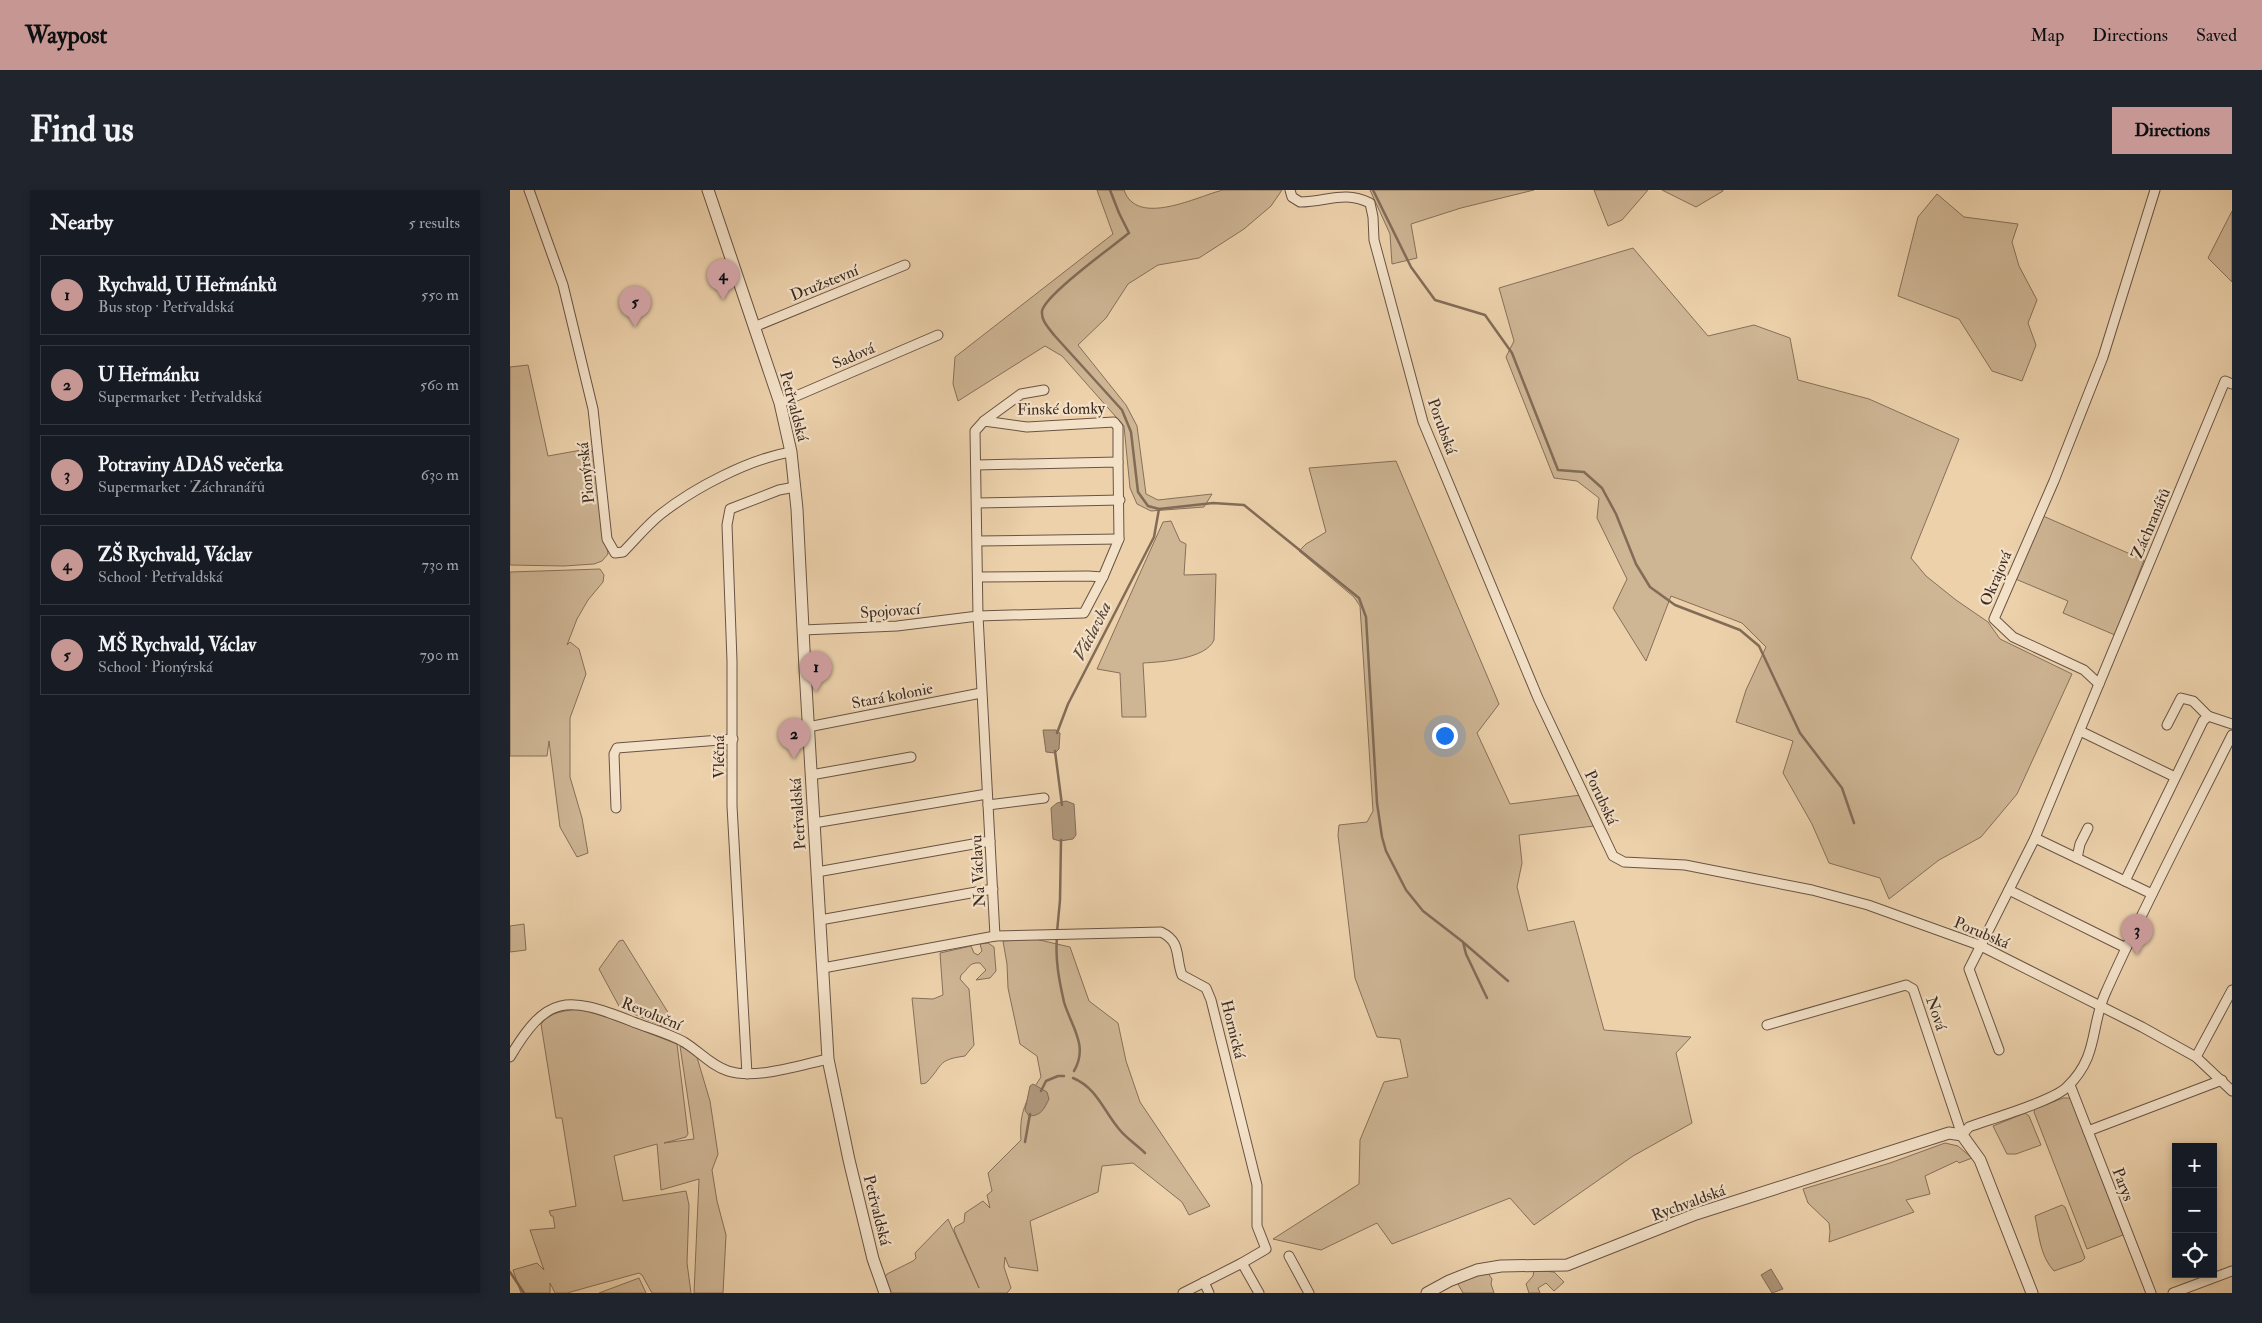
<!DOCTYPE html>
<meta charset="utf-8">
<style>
:root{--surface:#171b24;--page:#20242c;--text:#f1f3f6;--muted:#9ea1a6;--line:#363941;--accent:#c59692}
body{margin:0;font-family:"IM FELL Double Pica",serif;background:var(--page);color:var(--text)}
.controls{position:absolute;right:15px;bottom:15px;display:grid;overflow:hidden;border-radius:0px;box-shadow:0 2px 8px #0003}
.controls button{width:45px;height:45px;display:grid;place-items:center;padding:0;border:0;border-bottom:1px solid var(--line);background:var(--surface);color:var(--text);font:25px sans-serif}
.you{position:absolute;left:934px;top:545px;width:18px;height:18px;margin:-12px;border:4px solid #fff;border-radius:50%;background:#1a73e8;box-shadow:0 0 0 8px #1a73e833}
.badge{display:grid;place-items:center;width:32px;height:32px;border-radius:50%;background:var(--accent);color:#111;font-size:16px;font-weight:700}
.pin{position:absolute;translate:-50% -41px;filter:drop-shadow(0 1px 2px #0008)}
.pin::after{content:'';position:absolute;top:26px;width:18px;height:15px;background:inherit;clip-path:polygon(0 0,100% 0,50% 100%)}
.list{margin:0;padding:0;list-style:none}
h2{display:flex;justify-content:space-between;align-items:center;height:65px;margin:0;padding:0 20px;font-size:21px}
h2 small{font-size:16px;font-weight:400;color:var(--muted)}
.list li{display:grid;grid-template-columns:32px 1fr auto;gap:15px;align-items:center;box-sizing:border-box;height:80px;margin:0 10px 10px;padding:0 10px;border:1px solid var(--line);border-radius:0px}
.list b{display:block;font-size:19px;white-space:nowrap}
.list p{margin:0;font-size:16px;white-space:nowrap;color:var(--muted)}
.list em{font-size:16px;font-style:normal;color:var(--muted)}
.icon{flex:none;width:28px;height:28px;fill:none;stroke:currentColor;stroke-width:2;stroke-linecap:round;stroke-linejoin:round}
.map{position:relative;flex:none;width:1722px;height:1103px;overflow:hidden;border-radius:0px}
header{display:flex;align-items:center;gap:30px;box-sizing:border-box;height:70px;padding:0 25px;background:var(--accent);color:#111}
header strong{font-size:24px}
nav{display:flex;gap:28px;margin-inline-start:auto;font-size:18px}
.intro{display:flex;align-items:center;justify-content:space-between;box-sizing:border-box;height:120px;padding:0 30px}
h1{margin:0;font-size:35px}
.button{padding:12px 22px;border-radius:0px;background:var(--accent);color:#111;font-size:18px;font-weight:700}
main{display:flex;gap:30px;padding:0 30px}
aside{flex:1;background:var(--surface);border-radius:0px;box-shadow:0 2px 8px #0003}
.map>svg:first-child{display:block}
.green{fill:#ceb594;stroke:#86705a}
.water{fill:#b0987c;stroke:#826c58}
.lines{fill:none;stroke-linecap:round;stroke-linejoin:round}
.stream{stroke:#826c58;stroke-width:2.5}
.minor-casing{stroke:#695444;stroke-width:11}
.tertiary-casing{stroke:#695444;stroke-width:13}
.minor{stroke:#f3e1c8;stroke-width:9}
.tertiary{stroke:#f3e1c8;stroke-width:11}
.labels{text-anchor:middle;stroke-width:4.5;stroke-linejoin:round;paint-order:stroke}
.street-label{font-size:16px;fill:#3d2a21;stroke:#f3e1c8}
.water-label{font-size:18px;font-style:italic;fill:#5a4638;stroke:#f3e1c8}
</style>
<header>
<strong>Waypost</strong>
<nav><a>Map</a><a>Directions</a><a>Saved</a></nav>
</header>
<div class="intro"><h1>Find us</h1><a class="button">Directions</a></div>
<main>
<aside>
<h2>Nearby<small>5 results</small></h2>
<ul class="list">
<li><span class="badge">1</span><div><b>Rychvald, U Heřmánků</b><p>Bus stop · Petřvaldská</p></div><em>550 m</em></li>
<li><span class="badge">2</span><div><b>U Heřmánku</b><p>Supermarket · Petřvaldská</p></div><em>560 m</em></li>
<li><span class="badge">3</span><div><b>Potraviny ADAS večerka</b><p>Supermarket · Záchranářů</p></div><em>630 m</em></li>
<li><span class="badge">4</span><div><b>ZŠ Rychvald, Václav</b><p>School · Petřvaldská</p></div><em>730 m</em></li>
<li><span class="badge">5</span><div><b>MŠ Rychvald, Václav</b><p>School · Pionýrská</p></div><em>790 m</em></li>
</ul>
</aside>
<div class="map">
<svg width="1722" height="1103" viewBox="0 0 1722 1103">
<rect width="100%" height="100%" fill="#ecd1ab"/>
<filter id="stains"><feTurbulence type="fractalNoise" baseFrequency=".004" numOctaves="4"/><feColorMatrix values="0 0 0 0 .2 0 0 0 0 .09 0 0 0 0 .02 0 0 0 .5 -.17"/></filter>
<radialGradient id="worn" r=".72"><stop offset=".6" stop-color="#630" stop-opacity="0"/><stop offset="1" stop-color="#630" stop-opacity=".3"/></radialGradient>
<g class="green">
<path d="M587,0H614C627,38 688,6 713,0C731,0 753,0 772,0L761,16L734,39L689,68L648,75L618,94L596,128L568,155L616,215L627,236L636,304L648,310L702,304L694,317L641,321L627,314L620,298L614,236L552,166L535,156L448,211L443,194L445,167L603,44Z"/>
<polygon points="860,0 1024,0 951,18 901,34 907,68 882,74 880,44"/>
<polygon points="1084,0 1138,0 1112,30 1098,36"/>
<polygon points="1152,0 1213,0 1213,1 1186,17"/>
<polygon points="1427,4 1454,27 1508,34 1502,52 1509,76 1527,110 1518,133 1526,155 1512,191 1482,181 1449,129 1388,106 1408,27"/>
<polygon points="1722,21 1722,92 1698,68"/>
<polygon points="1123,58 1198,146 1244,135 1280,148 1288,190 1359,209 1449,249 1401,368 1416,386 1446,410 1478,432 1490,449 1562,484 1507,604 1471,647 1429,670 1379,709 1370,688 1319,673 1302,634 1273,583 1283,551 1226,532 1236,500 1256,457 1232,433 1161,406 1136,471 1103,418 1117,389 1087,328 1089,308 1067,291 1044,288 996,167 1004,151 989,98"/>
<polygon points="18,175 38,266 77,259 83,262 98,364 92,371 84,374 54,376 0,375 0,177"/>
<polygon points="886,271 989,514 967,543 1000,614 1071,605 1084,636 1009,645 1012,673 1007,697 1018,741 1064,731 1094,840 1181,847 1166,863 1182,933 1123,966 1024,1035 1000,1008 882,1054 867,1033 811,1060 763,1049 849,994 850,950 874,892 898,887 890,849 867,847 845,788 828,645 829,635 857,632 863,621 850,416 844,407 789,361 796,354 816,342 799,278"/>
<polygon points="1533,326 1634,370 1605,445 1553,423 1558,411 1503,388"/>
<path d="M661,331L670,351L676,354L674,385L706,384L704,450C696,469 652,472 633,473L636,527H612L610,483L587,479L653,332Z"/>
<polygon points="90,379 94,385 93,392 78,410 67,429 57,455 60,452 69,459 76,484 60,528 60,587 72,628 78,663 67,667 50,637 39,551 37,566 0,566 0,382"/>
<polygon points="14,734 16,760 0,762 0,736"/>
<path d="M525,749L560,757L579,811L608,833L616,871L630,912L700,1016L679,1025L672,1012L623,973L592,976L588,1002L520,1031L528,1081L499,1077L495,1067L494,1077L501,1098L497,1103H379L375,1087L377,1084L403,1071L406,1068L405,1063L438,1029L469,1098L444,1040L445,1037L454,1032L455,1023L473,1011L480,1018L477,1005L482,1001L478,983L511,950C509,922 516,910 531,887L527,866L510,854L498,798L497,774L493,751Z"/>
<polygon points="113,750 164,832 159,839 110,818 89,779 109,751"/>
<path d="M478,753L484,757L486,781L480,788L466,790L476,780L470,773C458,772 459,779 451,785L450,789L459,799L464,855L455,866C426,870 434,875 416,893L411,894L402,808L423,809L433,805L430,763L461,756L464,763L468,765L472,761L470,754Z"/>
<path d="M71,819L97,827L167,854L178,944L176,947L154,953L184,949L170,856L186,864L200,911L208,964L202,980L207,1011L216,1045L213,1103H184L189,989L151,1000L147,954L104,966L113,1011L176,1001L179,1015L177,1073L181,1103H142L132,1085L129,1083L57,1103H45L40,1093V1103H11L3,1080L27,1073L34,1080L20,1040L45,1038L43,1026H41L39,1021L66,1016L52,928H46L31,834C39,822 57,820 71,819Z"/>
<polygon points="1553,908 1559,908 1562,911 1613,1045 1577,1059 1524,922 1525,919"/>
<polygon points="1515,923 1519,926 1531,955 1506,964 1497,964 1483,936"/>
<polygon points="1435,953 1448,956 1462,968 1449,973 1447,971 1415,986 1420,1004 1396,1010 1404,1022 1319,1052 1320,1041 1319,1033 1298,1013 1293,999 1380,973"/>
<path d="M1552,1015L1555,1017L1575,1068L1572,1071L1544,1081C1530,1066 1529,1045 1525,1026Z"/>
<polygon points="1024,1080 1044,1082 1054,1092 1044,1101 1036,1093 1028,1098 1030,1103 1019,1103 1016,1094 1023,1086"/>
<path d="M978,1083L982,1089L981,1094L984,1103H953L948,1094C957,1086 967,1085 978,1083Z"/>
<polygon points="129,1088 136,1103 89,1103"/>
</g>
<g class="water">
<polygon points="533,540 546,540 550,543 549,559 545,563 536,562"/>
<polygon points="556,611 564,614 566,645 563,649 550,651 543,649 541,618 547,613"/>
<path d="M523,894L537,902L539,909C534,919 531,926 519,926L515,920L520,896Z"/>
<polygon points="1261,1079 1273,1099 1262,1103 1251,1085"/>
</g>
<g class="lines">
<g class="stream">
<polyline points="863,0 901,77 925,110 975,125 1002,163 1048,280 1074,282 1092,298 1106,324 1126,374 1140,397 1165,415 1230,440 1249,456 1290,543 1332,598 1344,633"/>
<polyline points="649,319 703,313 734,315 849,408 856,427 867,613 872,647 876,661 896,700 913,721 953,752 956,764 977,808"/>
<path d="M547,543L558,514L644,347L649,319L638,316L628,302L621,242L612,220L544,145C539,138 531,131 532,121C535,105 603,56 619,43L609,23L600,0"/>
<polyline points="545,561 552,615"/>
<polyline points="547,742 550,710 551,650"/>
<path d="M547,747C545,769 549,790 554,812C561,836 579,856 564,881"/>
<polyline points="954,753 998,791"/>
<path d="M563,888C587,898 593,920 609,939C616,948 627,955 635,963"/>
<polyline points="531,901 536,891 548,886 554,886"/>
<polyline points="515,952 520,924"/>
<polyline points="0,1082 14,1103"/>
</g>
<g class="minor-casing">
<g id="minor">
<path d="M19,0L53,95L83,219L97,349L105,363L113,362C125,350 137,335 151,324C184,298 239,269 281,262"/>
<path d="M780,0L782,7L790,12C817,12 834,0 860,13L863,27L864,50L913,232L1028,508L1103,666L1114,672L1175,675L1302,700L1358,715L1469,755L1632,837L1686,867L1722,901"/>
<polyline points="244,137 395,75"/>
<polyline points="270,213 428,145"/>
<polyline points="474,231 511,204 534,200"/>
<polyline points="467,313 610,310"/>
<polyline points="468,351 609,349"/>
<polyline points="468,387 578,386 593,387"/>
<polyline points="293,440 387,436 468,426 574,423 593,387 609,349 608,272 466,275"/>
<polyline points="1589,494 1574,480 1503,447 1484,429 1544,291 1593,167 1645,0"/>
<polyline points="1657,535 1671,508 1683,511 1698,526"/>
<polyline points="298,537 471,503"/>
<polyline points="1570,541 1665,587"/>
<polyline points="301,585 401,567"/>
<polyline points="478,615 534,608"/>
<polyline points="106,618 104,564 107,558 223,549"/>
<polyline points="304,633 477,604"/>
<polyline points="1525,648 1642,704"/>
<polyline points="1567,668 1570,654 1578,638"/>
<polyline points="307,682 480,651"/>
<polyline points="1615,691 1693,531 1698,526 1722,534"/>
<polyline points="1499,700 1616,758"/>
<polyline points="310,730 483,699"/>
<polyline points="485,746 468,426 465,241 474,231 517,237 604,232 608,237 608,272"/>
<path d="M313,778L485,746L651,742C672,752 665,767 672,785L696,798L701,810L747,995V1036L756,1059L732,1073L673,1103"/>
<path d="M1257,835L1396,795L1403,799L1452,945L1459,937C1481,929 1543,911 1557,897C1589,866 1580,838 1595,804C1634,716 1679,631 1722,545"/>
<polyline points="1489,860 1459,779 1525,648 1715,191 1722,194"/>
<path d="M0,867C37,804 57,806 121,831C138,838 158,843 174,852C189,861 200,875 218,881C246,890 290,875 318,869"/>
<polyline points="1686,867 1722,800"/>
<polyline points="237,884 222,616 222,471 217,335 220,319 269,300 285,297"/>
<polyline points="1560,895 1641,1103"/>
<polyline points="1578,941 1712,890"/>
<polyline points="779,1066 799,1103"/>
<polyline points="732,1073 749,1103"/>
<polyline points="694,1092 699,1103"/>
<polyline points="1663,1103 1722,1081"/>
</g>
</g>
<g class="tertiary-casing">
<g id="tertiary">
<polyline points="198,0 270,213 281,262 287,319 295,479 318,869 339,970 363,1069 375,1103"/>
<polyline points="917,1103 939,1091 967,1080 991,1076 1057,1075 1186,1024 1439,943 1452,945 1470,970 1522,1103"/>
</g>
</g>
<use href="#minor" class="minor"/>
<use href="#tertiary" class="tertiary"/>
</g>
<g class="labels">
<g class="street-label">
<text transform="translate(314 92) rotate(-22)" y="6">Družstevní</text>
<text transform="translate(343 165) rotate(-23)" y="6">Sadová</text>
<text transform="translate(285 216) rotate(75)" y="6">Petřvaldská</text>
<text transform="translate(551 218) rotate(-1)" y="6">Finské domky</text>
<text transform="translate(933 236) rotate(70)" y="6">Porubská</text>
<text transform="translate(75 283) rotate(-96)" y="6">Pionýrská</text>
<text transform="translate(1640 333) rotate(-67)" y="6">Záchranářů</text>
<text transform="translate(1485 388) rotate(-67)" y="6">Okrajová</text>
<text transform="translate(380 420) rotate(-4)" y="6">Spojovací</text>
<text transform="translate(382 505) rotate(-11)" y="6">Stará kolonie</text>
<text transform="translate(208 567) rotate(-90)" y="6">Vléčná</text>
<text transform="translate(1092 607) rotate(65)" y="6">Porubská</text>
<text transform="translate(287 624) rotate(-94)" y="6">Petřvaldská</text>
<text transform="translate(467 681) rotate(-93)" y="6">Na Václavu</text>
<text transform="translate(1472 742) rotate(23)" y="6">Porubská</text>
<text transform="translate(142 823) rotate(22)" y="6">Revoluční</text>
<text transform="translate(1427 823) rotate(71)" y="6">Nová</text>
<text transform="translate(724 839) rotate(76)" y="6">Hornická</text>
<text transform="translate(1614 994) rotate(69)" y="6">Parys</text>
<text transform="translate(1178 1012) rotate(-20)" y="6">Rychvaldská</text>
<text transform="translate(368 1020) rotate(76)" y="6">Petřvaldská</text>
</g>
<g class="water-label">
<text transform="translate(582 441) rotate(-63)" y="6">Václavka</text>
</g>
</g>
<rect width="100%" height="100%" filter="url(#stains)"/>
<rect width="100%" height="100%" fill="url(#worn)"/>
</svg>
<div class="controls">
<button>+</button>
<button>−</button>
<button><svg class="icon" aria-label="locate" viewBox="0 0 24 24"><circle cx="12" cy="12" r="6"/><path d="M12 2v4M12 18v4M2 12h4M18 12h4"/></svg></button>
</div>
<div class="you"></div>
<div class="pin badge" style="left:306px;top:502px">1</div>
<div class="pin badge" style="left:284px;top:569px">2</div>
<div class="pin badge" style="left:1627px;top:765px">3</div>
<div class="pin badge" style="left:213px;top:110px">4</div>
<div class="pin badge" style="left:125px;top:137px">5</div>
</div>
</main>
